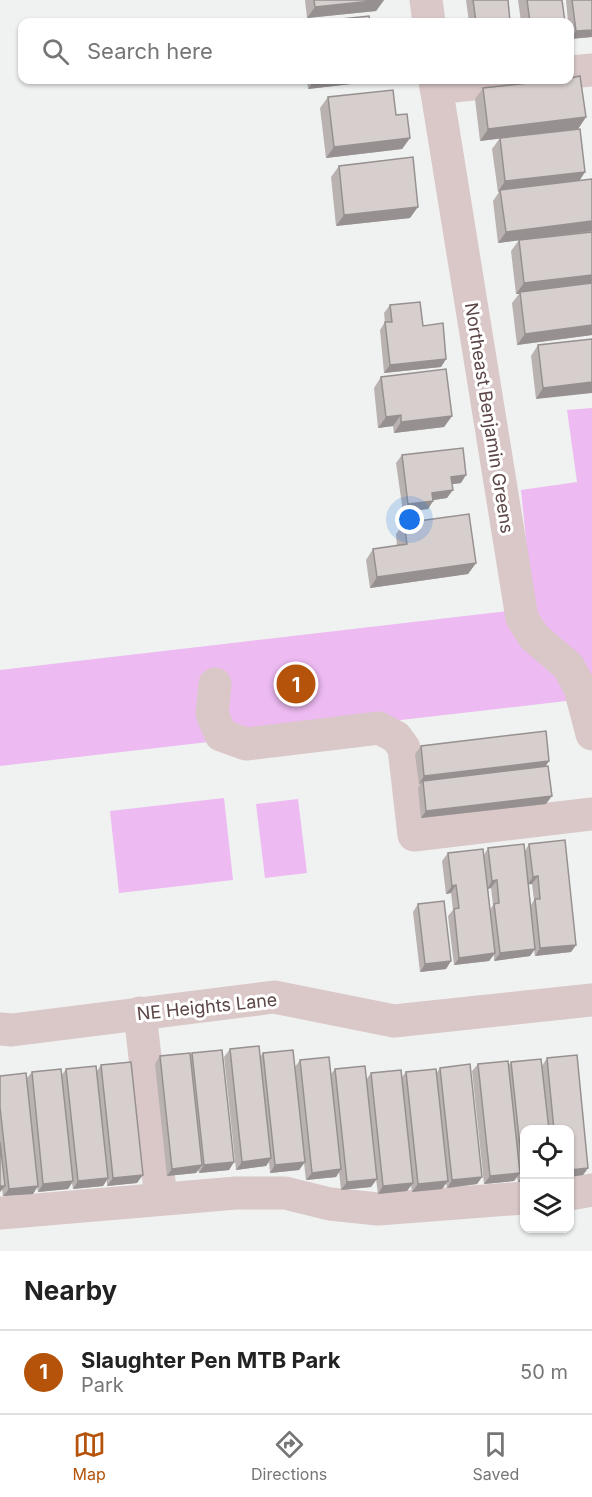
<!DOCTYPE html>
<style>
:root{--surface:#fff;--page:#f2f2f2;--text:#222;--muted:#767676;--line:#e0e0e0;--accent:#b45309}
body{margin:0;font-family:Inter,sans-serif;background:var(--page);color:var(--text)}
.controls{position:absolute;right:18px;bottom:18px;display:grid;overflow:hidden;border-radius:12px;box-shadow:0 2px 4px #0004}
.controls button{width:54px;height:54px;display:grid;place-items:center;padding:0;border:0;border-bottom:2px solid var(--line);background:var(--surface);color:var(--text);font:30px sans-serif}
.you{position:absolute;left:410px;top:520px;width:21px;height:21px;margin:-15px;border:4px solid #fff;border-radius:50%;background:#1a73e8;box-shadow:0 0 0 9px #1a73e833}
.badge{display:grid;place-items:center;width:39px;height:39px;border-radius:50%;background:var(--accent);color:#fff;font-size:20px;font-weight:700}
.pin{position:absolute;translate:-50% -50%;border:3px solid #fff;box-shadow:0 2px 6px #0006}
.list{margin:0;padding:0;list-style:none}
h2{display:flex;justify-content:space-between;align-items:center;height:78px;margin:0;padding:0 24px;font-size:26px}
h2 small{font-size:20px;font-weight:400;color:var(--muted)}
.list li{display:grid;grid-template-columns:39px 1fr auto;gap:18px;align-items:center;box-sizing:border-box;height:84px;padding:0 24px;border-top:2px solid var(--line)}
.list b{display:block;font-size:22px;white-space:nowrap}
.list p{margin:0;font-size:20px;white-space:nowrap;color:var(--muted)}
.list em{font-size:20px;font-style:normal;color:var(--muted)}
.icon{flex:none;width:33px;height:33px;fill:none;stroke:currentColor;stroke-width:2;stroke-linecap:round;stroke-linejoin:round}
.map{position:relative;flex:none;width:592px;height:1251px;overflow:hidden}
.search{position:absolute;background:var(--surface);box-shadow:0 2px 4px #0004;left:18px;right:18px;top:18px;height:66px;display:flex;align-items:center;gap:15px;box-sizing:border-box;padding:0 21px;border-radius:12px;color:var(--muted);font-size:22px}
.sheet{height:162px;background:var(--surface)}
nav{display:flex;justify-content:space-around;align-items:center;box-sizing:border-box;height:84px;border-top:2px solid var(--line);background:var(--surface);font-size:16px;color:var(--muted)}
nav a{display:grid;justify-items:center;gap:3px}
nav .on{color:var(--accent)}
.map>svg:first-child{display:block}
.green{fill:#edbaf2}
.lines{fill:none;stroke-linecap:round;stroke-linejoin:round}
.minor{stroke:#dac7c8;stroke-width:33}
.wall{fill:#b9b2b0;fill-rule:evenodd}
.shaded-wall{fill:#969190}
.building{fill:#d7cfcd;stroke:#969190;stroke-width:1.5}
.labels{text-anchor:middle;stroke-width:6;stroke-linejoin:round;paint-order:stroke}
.street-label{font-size:18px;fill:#5d4646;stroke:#fff}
</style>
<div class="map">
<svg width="592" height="1251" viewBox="0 0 592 1251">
<rect width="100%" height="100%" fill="#eff2f0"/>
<g class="green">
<polygon points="592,408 592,698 0,766 0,670 533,608 521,490 577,482 567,410"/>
<polygon points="224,798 233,880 119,893 110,811"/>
<polygon points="298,799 307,873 265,878 256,804"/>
</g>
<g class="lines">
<g class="minor">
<polyline points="426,0 429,22"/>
<polyline points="570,72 592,70"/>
<polyline points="435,80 522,618 534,637 568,666 580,688 592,734"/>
<polyline points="436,88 510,80"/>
<polyline points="215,684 212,714 221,735 246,744 379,728 396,737 404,748 414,835 592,814"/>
<polyline points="140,1013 161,1199"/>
<polyline points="0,1029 12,1030 274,997 394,1021 592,1000"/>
<polyline points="570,1194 592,1190"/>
<polyline points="0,1213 236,1193 285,1193 330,1204 378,1209 524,1198"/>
</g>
</g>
<g class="wall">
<polygon points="305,0 384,0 376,11 307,18"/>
<polygon points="466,0 508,0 510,22 469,22"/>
<polygon points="518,0 562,0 565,22 521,22"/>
<polygon points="566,0 592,0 592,37 570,39 570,22 568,22"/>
<polygon points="307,80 387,80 386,80 308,89"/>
<polygon points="483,88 586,117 578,129 480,141 475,99"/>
<polygon points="328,97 396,115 410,138 402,149 326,158 320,108"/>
<polygon points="500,138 585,172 579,180 592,232 592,335 517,345 512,303 519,294 516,294 511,251 519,240 498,243 493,201 499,192 498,192 492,149"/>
<polygon points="339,166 410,218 336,226 331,177"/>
<polygon points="390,305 423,326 446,359 441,367 384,373 380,330 385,322 384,313"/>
<polygon points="592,339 536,399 531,356 538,345"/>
<polygon points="381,377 452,416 444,427 394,433 393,426 378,428 374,388"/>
<polygon points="402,455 461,483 452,484 447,498 433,500 433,501 428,509 403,512 396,463"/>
<polygon points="404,523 476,563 468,574 370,588 366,560 373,549 397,546 396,534"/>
<polygon points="421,746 546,767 546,804 421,818 418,788 421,783 419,784 415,754"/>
<path d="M529,844L576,945L571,952L535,956L534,950L530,956L494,961V955L489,961L454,965L448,916L453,910L451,893L446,894L442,861L448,853L484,855L488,848L525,851ZM528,884H532L534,900L531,905ZM491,888L493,905L490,910L488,889Z"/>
<polygon points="418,904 451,961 446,969 420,972 413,912"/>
<polygon points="230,1049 260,1057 263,1053 295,1067 300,1060 331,1074 335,1069 366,1080 371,1073 402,1077 406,1072 436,1074 440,1068 482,1177 477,1184 447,1188 446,1183 442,1189 412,1192 411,1185 407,1191 378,1194 376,1179 371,1187 341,1190 339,1172 336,1177 306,1180 304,1163 299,1170 270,1173 269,1162 266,1166 236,1170 224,1057"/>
<polygon points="192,1053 234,1162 229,1170 199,1173 198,1170 196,1173 167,1176 155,1064 160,1056 190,1056"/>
<polygon points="547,1058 588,1168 583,1175 570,1177 570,1130 525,1130 525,1182 518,1182 517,1177 514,1181 484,1184 472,1071 478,1064 508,1066 511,1062 542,1066"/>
<polygon points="101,1065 137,1183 107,1186 107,1180 103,1186 73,1189 72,1183 68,1189 38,1192 37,1187 33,1194 3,1196 2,1189 0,1192 0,1076 27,1078 32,1072 62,1075 66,1069 97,1071"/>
</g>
<g class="shaded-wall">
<polygon points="384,0 376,11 307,18 315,7"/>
<polygon points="592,30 592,37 570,39 576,31"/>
<polygon points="315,80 387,80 386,80 308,89"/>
<polygon points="586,117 578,129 480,141 488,129"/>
<polygon points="410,138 402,149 326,158 334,147"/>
<polygon points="585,172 578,183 500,190 498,192 505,181"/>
<polygon points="418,207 410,218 336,226 344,215"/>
<polygon points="592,221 592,231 498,243 506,232"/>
<polygon points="592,275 592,285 520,292 519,294 516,294 524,283"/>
<polygon points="592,325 592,335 517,345 525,334"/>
<polygon points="446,359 441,367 384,373 390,365"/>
<polygon points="592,382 592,393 536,399 543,388"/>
<polygon points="401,415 393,426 378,428 386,417"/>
<polygon points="452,416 444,427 394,433 401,422"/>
<polygon points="466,475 461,483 446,485 451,477"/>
<polygon points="453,490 447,498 427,501 432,493"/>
<polygon points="433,501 428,509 403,512 408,504"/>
<polygon points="476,563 468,574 370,588 377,577"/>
<polygon points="549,761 544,769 423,781 421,783 419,784 424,776"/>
<polygon points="552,796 546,804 421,818 426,811"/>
<polygon points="538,876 532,884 527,885 533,877"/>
<polygon points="497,880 491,888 487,889 492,881"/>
<polygon points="456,885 451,893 446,894 452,886"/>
<polygon points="576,945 571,952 535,956 540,948"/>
<polygon points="535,949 530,956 494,961 500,953"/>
<polygon points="495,953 489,961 454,965 459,958"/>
<polygon points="451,961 446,969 420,972 425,964"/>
<polygon points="271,1158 266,1166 236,1170 242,1162"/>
<polygon points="234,1162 229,1170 199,1173 204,1165"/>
<polygon points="305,1162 299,1170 270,1173 275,1165"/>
<polygon points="202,1165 196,1173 167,1176 172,1169"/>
<polygon points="588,1168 583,1175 570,1177 570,1170"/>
<polygon points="341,1169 336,1177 306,1180 312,1173"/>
<polygon points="520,1173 514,1181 484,1184 490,1176"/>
<polygon points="525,1174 525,1182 518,1182 523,1175"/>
<polygon points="143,1175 137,1183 107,1186 113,1178"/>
<polygon points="482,1177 477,1184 447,1188 452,1180"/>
<polygon points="108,1178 103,1186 73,1189 78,1181"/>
<polygon points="377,1179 371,1187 341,1190 347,1182"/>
<polygon points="73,1181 68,1189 38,1192 43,1184"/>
<polygon points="448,1181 442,1189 412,1192 418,1184"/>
<polygon points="413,1183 407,1191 378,1194 383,1186"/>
<polygon points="0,1186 5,1186 0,1192"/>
<polygon points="38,1186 33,1194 3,1196 9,1189"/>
</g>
<g class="building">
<polygon points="314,0 381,0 315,7"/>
<polygon points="473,0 508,0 510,22 476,22"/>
<polygon points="527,0 562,0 565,22 530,22"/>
<polygon points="572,0 592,0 592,30 576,31"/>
<polygon points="369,16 370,22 312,22"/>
<polygon points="580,76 586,117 488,129 483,88 555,80 570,80 570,78"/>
<polygon points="393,90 396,115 407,114 410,138 334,147 328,97"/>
<polygon points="580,129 585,172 505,181 500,138"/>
<polygon points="413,157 418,207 344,215 339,166"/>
<polygon points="592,179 592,221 506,232 500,190"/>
<polygon points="592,232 592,275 524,283 519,240"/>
<polygon points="592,283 592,325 525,334 520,292"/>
<polygon points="420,302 423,326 443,323 446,359 390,365 385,322 392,322 390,305"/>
<polygon points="592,339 592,382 543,388 538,345"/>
<polygon points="446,369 452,416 401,422 401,415 386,417 381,377"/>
<polygon points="463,448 466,475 451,477 453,490 432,493 433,501 408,504 402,455"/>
<polygon points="469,514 476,563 377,577 373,549 407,544 404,523"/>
<polygon points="546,731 549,761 424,776 421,746"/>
<polygon points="548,766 552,796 426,811 423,781"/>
<polygon points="565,840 576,945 540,948 535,899 540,899 538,876 533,877 529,844"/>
<polygon points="524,844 535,949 500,953 494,904 499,903 497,880 492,881 488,848"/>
<polygon points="483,849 495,953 459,958 454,909 459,908 456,885 452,886 448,853"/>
<polygon points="444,901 451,961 425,964 418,904"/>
<polygon points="259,1046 271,1158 242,1162 230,1049"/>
<polygon points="222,1050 234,1162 204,1165 192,1053"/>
<polygon points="293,1050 305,1162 275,1165 263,1053"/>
<polygon points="190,1053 202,1165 172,1169 160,1056"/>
<polygon points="577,1055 588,1168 570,1170 570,1130 554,1130 547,1058"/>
<polygon points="329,1057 341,1169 312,1173 300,1060"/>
<polygon points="541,1059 549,1130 525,1130 525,1174 523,1175 511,1062"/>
<polygon points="508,1061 520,1173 490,1176 478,1064"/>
<polygon points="131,1062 143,1175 113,1178 101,1065"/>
<polygon points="470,1064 482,1177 452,1180 440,1068"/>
<polygon points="96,1066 108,1178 78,1181 66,1069"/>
<polygon points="365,1066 377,1179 347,1182 335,1069"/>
<polygon points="61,1069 73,1181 43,1184 32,1072"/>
<polygon points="436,1069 448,1181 418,1184 406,1072"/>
<polygon points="401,1070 413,1183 383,1186 371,1073"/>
<polygon points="26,1073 38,1186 9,1189 0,1107 0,1076"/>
<polygon points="0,1142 5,1186 0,1186"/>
</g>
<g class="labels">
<g class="street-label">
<text transform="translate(489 418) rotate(81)" y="6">Northeast Benjamin Greens</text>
<text transform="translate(207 1007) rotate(-6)" y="6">NE Heights Lane</text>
</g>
</g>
</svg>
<div class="controls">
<button><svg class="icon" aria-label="locate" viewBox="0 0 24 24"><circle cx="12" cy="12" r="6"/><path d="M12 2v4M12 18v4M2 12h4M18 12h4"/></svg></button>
<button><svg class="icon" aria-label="layers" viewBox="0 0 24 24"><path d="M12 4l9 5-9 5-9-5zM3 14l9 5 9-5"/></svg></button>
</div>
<div class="you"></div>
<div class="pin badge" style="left:296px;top:684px">1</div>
<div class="search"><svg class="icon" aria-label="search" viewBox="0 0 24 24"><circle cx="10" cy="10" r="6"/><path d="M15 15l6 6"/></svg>Search here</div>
</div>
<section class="sheet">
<h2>Nearby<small></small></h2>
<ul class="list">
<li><span class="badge">1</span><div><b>Slaughter Pen MTB Park</b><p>Park</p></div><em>50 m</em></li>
</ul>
</section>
<nav>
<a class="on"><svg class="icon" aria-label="map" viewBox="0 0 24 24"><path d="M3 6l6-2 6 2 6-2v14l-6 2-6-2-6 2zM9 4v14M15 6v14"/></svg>Map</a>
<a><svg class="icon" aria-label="directions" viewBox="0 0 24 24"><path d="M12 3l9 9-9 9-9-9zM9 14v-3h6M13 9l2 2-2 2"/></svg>Directions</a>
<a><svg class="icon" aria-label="saved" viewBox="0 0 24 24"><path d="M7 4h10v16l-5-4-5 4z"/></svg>Saved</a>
</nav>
